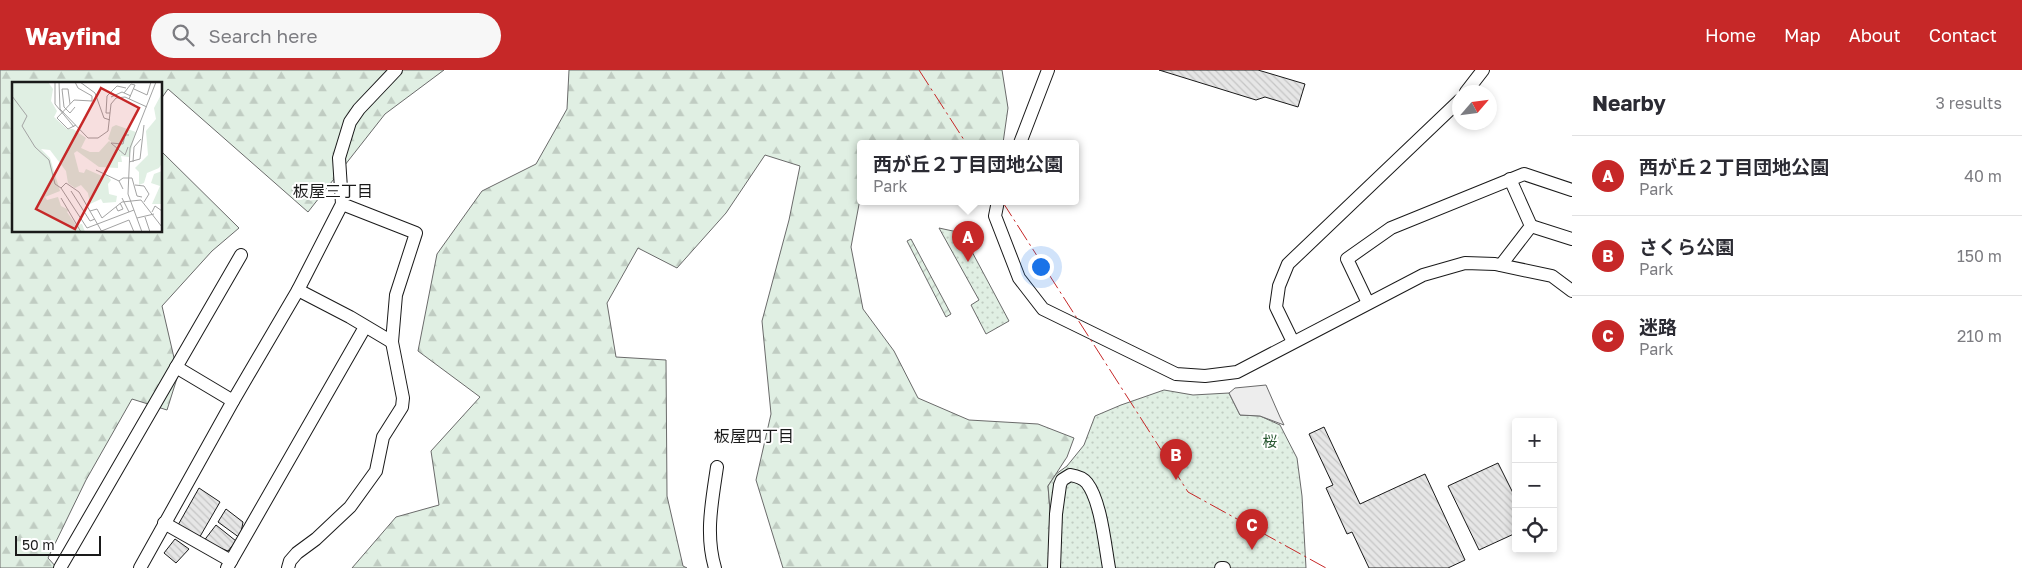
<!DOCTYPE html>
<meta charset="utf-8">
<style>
:root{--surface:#fff;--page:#f7f7f7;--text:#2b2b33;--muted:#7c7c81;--line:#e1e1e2;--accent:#c62828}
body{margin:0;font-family:"Golos Text","Noto Sans JP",sans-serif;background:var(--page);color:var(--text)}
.controls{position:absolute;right:15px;bottom:15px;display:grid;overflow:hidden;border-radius:5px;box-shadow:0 2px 8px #0003}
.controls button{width:45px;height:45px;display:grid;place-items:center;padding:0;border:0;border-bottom:1px solid var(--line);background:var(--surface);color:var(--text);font:25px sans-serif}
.compass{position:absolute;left:1452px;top:15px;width:45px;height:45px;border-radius:50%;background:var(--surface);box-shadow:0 2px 8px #0003;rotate:62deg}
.scale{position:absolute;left:15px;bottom:12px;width:86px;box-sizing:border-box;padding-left:5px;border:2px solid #1a1a1a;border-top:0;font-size:14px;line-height:18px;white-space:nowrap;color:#1a1a1a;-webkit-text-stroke:4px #fff;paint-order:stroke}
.you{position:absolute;left:1040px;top:196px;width:18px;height:18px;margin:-12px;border:4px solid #fff;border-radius:50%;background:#1a73e8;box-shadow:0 0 0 8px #1a73e833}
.badge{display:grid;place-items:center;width:32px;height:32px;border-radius:50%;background:var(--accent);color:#fff;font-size:16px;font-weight:700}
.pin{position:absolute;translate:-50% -41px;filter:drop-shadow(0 1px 2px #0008)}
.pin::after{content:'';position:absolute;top:26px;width:18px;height:15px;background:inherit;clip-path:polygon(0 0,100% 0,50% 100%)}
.popup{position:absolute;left:857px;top:70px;width:222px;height:65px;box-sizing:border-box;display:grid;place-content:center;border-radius:5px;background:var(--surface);filter:drop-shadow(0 1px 4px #0005);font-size:16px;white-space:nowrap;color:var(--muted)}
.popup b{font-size:19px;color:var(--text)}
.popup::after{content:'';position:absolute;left:50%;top:100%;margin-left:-10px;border:10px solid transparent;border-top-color:var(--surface)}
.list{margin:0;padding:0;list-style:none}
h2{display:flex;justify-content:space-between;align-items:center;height:65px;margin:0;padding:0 20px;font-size:21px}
h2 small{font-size:16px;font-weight:400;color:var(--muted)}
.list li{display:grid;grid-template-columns:32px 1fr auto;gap:15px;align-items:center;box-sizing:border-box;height:80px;padding:0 20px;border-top:1px solid var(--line)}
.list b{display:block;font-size:19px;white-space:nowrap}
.list p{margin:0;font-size:16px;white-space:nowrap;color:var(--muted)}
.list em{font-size:16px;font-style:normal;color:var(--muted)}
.icon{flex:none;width:28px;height:28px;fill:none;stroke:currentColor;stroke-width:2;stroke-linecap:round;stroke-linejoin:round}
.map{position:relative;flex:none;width:1572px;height:498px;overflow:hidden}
header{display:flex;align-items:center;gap:30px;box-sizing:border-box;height:70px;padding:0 25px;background:var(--accent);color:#fff}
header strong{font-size:24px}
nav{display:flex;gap:28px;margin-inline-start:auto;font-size:18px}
.search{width:350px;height:45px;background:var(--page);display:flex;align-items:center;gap:12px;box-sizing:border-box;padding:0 18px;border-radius:28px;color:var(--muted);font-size:19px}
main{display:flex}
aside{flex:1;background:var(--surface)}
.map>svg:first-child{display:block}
.forest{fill:url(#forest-firs);stroke:#6a6a6a}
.park{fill:url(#park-dots);stroke:#6a6a6a}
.garden{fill:url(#garden-furrows);stroke:#6a6a6a}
.parking{fill:#ededed;stroke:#6a6a6a}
.building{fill:url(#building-back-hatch);stroke:#1a1a1a}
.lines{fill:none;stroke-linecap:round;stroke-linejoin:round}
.minor-casing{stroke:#1a1a1a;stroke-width:14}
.minor{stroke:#fff;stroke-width:12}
.power{stroke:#c62828;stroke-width:1;stroke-dasharray:18 4 2.5 4;stroke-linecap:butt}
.labels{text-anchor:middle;stroke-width:4;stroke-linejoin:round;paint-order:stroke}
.park-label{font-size:15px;fill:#2b5a34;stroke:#fff}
.neighbourhood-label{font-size:16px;fill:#1a1a1a;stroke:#fff}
.inset-road{fill:none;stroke:#a3a3a3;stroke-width:1}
.view{fill:#c62828;fill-opacity:0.15;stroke:#c62828;stroke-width:2.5}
.inset-edge{fill:none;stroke:#1a1a1a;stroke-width:2.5}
</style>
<header>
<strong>Wayfind</strong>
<div class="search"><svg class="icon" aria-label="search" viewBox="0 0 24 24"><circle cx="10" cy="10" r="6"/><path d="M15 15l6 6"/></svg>Search here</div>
<nav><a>Home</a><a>Map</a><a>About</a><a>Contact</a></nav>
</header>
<main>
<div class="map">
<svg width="1572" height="498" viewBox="0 0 1572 498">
<defs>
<pattern id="forest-firs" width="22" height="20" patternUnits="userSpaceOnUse" patternTransform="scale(1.25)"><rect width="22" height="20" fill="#e0efe3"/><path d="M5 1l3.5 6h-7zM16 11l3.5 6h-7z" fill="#c0ccc2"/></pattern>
<pattern id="park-dots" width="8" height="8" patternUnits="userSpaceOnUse" patternTransform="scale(1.25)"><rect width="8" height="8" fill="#e0efe3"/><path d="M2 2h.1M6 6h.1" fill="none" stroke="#c0ccc2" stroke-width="1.8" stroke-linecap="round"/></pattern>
<pattern id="garden-furrows" width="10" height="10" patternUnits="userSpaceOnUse" patternTransform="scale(1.25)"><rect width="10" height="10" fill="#e0efe3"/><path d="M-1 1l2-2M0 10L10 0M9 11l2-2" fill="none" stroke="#c0ccc2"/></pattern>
<pattern id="building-back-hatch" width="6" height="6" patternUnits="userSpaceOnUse" patternTransform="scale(1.25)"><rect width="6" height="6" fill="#e6e6e6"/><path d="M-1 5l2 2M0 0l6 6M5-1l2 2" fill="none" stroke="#c5c5c5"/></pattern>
</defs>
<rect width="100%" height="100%" fill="#fff"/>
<g class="forest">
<polygon points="0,0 444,0 385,44 308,142 168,19 161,29 161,14 14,14 14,161 161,161 161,81 239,158 212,181 162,236 178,305 167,340 132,329 86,410 48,488 57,498 0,498"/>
<polygon points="569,0 1002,0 1008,38 1003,73 860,73 860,129 851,177 863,239 894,281 918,328 969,350 1038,354 1074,368 1067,387 1048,416 1053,476 1052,498 783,498 756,410 771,344 762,251 789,150 800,96 765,85 726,143 677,198 638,178 607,233 616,287 666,290 667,426 683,496 687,498 352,498 396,447 439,435 431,381 480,327 418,281 437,184 482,121 536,94 567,39"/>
</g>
<g class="park">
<polygon points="939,158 962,163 1009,251 986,264 971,235 979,230"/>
<polygon points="1164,320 1193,325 1229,323 1240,345 1260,346 1280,355 1297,388 1302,426 1306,498 1052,498 1053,476 1048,416 1056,404 1067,396 1084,375 1095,346 1121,335"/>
</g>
<polygon class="garden" points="911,169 951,244 946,247 907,171"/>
<polygon class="parking" points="1266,315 1280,347 1284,355 1260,346 1240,345 1229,323 1235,318"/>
<g class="building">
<polygon points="1159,0 1258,0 1305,14 1298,37 1265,27 1256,30"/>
<polygon points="1324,357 1360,434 1425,404 1465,490 1448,498 1369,498 1352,462 1347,464 1326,418 1333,415 1309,364"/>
<polygon points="1498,393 1516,429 1516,463 1479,480 1448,416"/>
<polygon points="199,418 220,432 198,470 178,455"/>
<polygon points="226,439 243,452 240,468 218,452"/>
<polygon points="216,455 236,471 228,481 203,472"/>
<polygon points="175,469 189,479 176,493 164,483"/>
</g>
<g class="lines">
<g class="minor-casing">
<g id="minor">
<polyline points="1466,22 1483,0"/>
<polyline points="1020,73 1048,0"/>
<polyline points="998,131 995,146 1019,208 1043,239 1176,304 1205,306 1237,302 1423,205 1465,193 1495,194 1552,206 1572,221"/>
<polyline points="1531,156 1572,169"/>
<polyline points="1501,195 1531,156 1510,109"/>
<polyline points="298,220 350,247 392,272"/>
<polyline points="1368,233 1347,189 1391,158 1524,104 1572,120"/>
<polyline points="1293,272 1276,237 1279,216 1288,194 1460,30"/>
<polyline points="176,297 233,331"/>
<polyline points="164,453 231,491"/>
<polyline points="60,498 241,185"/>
<polyline points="140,498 233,331 298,220 342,134 339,88 350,52 359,39 396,0"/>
<polyline points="227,498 365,257"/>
<polyline points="288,498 290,491 297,483 316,469 350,437 376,401 383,367 402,337 403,328 392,272 396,225 416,163 342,134"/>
<path d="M715,498C705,465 712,431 717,397"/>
<path d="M1054,498L1056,444L1060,415L1062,410L1070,405C1077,406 1083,408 1087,413C1101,431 1105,476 1109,498"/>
<polyline points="1221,498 1224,498"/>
</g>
</g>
<use href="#minor" class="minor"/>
<g class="power">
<polyline points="919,0 966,73"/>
<polyline points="1002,131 1188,422 1326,498"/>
</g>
</g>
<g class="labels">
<g class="park-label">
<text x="1270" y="377">桜</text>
</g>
<g class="neighbourhood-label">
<text x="333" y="127">板屋三丁目</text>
<text x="754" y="372">板屋四丁目</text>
</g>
</g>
<g transform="translate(12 12)">
<rect width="150" height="150" fill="#fff"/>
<path d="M0,0H36L41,7L39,19L45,29L42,35L55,47H61L74,56L69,66L78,70H87L97,59L108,68L110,80H106V86L87,85L65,69L62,71L67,90L72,91L74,87L90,94L94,92L99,98L96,102L97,112L105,114L104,120L91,121L89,117L78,122L76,111L69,103L63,106L56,101L54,89L38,68L29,67L38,76L48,109L33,115L35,118L46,115L49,124L57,128L55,130L64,143L70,142L73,150H0ZM150,11V81L147,86L135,91L132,101L127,103V90L123,86L136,73L134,49L144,37L142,26ZM150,89V122H140L148,104L139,101L142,92Z" fill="#e0efe3"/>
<path d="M104,43L124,50L117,75L109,74L108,68L96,57L100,45Z" fill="#e0efe3"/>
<path class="inset-road" d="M43,0V22L62,45M47,0L48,27L76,56H86L96,49L99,22L104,16L113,15L135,25M63,0L66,6L80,14V19L62,18L45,36L56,47L64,43M68,0L83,11L92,36L98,38M122,7L135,13L139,0M112,11L119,2L123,3L117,17M0,14L15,34L10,44L23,65L37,78L43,102L49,106L75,146L122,128M99,15L110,10L119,14M58,22L56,7H50L52,25L58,31L63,25M98,31H94L95,14L105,4L114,6M116,65L113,73L99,61L111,62L113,53H117M117,80L128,77L132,43M121,80L122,65L129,57M84,88L107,99L111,107M107,99L111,96H120L125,114L130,115M123,103L132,104L137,112L132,120M49,106L54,101L67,110L90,150M59,109L78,139L83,137M49,116L69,150M110,116L117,130M104,125L106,129L111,127L108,121M78,129L85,127L90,136L110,120L129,118L150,145M140,130L143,124L150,129M133,135L138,150M125,136L142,132M87,150L117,138L122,150M130,150L116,112L118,66L144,0"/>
<path class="view" d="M89,6L127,26L63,147L24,127Z"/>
<rect width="150" height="150" class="inset-edge"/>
</g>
</svg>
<div class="controls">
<button>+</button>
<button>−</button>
<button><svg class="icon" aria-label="locate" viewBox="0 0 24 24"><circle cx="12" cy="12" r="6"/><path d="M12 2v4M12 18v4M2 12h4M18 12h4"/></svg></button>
</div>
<svg class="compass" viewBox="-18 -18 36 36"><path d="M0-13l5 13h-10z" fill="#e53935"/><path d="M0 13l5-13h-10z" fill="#7c7c81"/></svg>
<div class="scale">50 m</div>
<div class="you"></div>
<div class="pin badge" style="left:968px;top:192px">A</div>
<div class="popup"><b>西が丘２丁目団地公園</b>Park</div>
<div class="pin badge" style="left:1176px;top:410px">B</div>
<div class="pin badge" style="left:1252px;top:480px">C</div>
</div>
<aside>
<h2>Nearby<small>3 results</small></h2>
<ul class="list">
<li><span class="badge">A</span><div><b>西が丘２丁目団地公園</b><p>Park</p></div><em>40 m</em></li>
<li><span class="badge">B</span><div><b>さくら公園</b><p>Park</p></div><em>150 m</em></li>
<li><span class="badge">C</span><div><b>迷路</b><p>Park</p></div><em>210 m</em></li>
</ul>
</aside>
</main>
